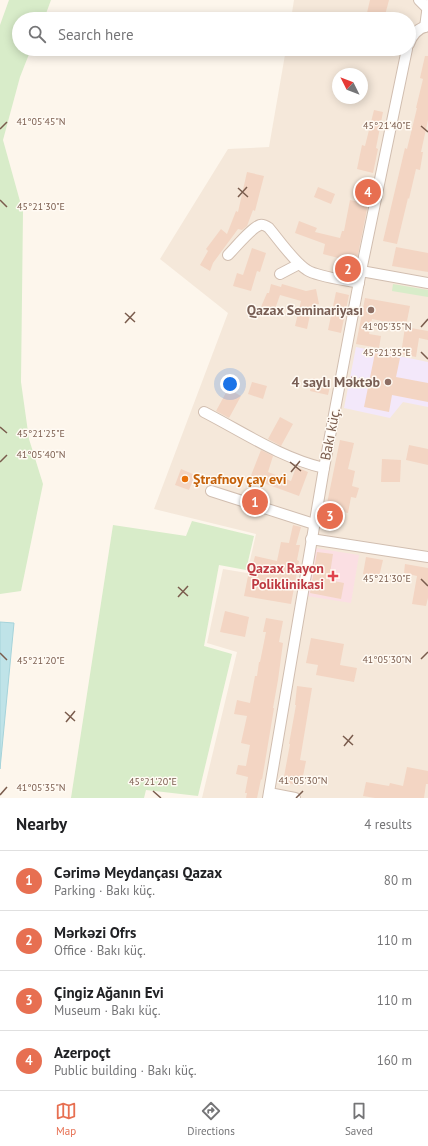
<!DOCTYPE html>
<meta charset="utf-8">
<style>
:root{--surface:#fff;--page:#f6f6f6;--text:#202124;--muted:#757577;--line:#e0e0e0;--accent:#e76f51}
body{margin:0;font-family:"PT Sans",sans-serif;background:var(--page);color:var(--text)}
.compass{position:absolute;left:332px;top:68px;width:36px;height:36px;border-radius:50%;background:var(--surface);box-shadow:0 2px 10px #0003;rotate:312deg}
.you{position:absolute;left:230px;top:384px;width:14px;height:14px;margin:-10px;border:3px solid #fff;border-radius:50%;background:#1a73e8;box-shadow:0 0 0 6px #1a73e833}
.badge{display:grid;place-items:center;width:26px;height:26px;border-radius:50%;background:var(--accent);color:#fff;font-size:13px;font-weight:700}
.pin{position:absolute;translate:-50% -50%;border:2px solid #fff;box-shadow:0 1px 4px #0006}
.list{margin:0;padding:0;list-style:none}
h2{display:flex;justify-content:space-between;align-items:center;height:52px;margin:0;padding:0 16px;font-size:17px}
h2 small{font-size:13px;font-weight:400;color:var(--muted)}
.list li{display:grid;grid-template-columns:26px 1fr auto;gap:12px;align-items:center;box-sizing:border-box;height:60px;padding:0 16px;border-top:1px solid var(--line)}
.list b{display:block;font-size:15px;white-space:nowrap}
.list p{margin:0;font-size:13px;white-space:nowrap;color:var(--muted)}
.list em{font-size:13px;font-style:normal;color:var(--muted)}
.icon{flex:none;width:22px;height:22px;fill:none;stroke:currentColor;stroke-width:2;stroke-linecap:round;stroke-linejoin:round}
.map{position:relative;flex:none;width:428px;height:798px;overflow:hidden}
.search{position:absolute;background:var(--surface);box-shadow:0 2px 10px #0003;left:12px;right:12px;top:12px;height:44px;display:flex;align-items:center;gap:10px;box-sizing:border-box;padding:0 14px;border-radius:22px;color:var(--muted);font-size:15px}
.sheet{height:292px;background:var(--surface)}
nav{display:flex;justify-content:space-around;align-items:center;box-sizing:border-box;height:56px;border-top:1px solid var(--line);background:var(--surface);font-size:11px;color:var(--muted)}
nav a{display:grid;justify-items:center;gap:2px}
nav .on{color:var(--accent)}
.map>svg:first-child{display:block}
.residential{fill:#f5e8da;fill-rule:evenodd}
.education{fill:#f3e8fa}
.medical{fill:#fbdfe3}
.green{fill:#d8ecc9}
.water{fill:#bfe3e8;stroke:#a5d3da}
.building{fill:#f3d5c3}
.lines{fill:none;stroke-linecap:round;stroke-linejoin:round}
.minor-casing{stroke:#d1beb0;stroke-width:12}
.path{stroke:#d9b8a5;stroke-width:1.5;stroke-dasharray:1 3;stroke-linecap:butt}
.minor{stroke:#fff;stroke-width:10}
.ticks{fill:none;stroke:#7a5c4d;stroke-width:1.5}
.education-dot{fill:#8d6e63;stroke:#fffaf3;stroke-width:1.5}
.food-dot{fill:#e8710a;stroke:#fffaf3;stroke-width:1.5}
.health-dot{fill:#e0444e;stroke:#fffaf3;stroke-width:1.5}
.labels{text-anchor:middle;stroke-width:3;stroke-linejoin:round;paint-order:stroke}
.education-label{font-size:14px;font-weight:bold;fill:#785e54;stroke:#fffaf3;text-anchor:end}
.street-label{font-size:14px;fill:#7a5c4d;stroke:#fffaf3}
.food-label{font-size:14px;font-weight:bold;fill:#c56008;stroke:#fffaf3;text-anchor:start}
.health-label{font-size:14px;font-weight:bold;fill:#be3a42;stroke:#fffaf3;text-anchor:end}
.ticks-label{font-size:10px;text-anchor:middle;fill:#7a5c4d;stroke:#fffaf3;stroke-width:3;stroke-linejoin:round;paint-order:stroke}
</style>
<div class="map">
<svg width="428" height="798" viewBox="0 0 428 798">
<rect width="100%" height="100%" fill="#fdf6ec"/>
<path class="residential" d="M294,0H428V798H202L237,652L207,643L223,569L247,573L256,534L154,509L228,313L160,259L228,149L269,147L286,49H409V19H291ZM338,74H362V98H338Z"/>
<polygon class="education" points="356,347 428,362 428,407 403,402 390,418 344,408"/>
<polygon class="medical" points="315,548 359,555 351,603 307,596"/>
<g class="green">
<polygon points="9,0 51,0 44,19 19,19 19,49 31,49 20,77 3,140 23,212 21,382 29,439 43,484 21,591 0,594 0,25"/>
<polygon points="393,284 428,290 428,297 392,291"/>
<polygon points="192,521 254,536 246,570 219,565 204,646 232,654 198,796 146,790 144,798 71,798 113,525 186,536"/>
</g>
<polygon class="water" points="0,622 14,623 0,769"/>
<g class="building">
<polygon points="370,0 389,0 384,19 375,19 366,17"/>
<polygon points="425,56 428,56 428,120 421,152 423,152 420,170 416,169 409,199 408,198 397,244 383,241 405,148 407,149 417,108 416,108 423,79 420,78"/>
<polygon points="374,110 383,112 376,148 378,149 373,173 357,169 362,145 365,146"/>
<polygon points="247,172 264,176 255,211 253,210 247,226 242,230 238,229 213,263 210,271 200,265 208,251 206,249 221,229 227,234 236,211 238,212"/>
<polygon points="318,187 335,194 331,204 314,197"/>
<polygon points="350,200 368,204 354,275 339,273 342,259 323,254 325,244 295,233 299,221 317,228 315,232 340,238 342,231 344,231"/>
<polygon points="396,247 428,253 428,272 392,266"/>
<polygon points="252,248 266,253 260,272 257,271 251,291 233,286 237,273 243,275"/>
<polygon points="271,284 281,287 282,284 306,291 316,289 319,304 312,305 307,329 295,326 301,301 280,295 274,312 261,307 267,293 269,293"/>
<polygon points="336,292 349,295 341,333 328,330"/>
<polygon points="365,298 410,306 406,326 372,319 369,334 381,336 379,348 356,344"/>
<polygon points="405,327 428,331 428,340 419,338 416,357 401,354"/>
<polygon points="375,353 400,358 396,377 428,383 428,402 392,395 389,412 364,407"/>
<polygon points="313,378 331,382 328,395 310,391"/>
<polygon points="252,382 267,386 263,399 248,394"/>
<polygon points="228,389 241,396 229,418 216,411"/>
<polygon points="280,417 293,424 281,446 268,439"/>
<polygon points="340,440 354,443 348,469 355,471 352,486 359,488 356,498 351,497 348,513 337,511 335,525 323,523"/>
<polygon points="409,445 428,449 428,465 406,460"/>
<polygon points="261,450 273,456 268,472 291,481 296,467 308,472 299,496 250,478"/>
<polygon points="382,459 401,460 400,482 381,482"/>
<polygon points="181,469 195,475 189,490 175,485"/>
<polygon points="293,525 301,527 296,545 300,545 297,560 299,561 291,604 244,596 248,576 250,576 255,556 277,561 281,542 289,543"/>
<polygon points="317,552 333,554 329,580 344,583 341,599 310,593"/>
<polygon points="366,557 383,560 379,577 363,574"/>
<polygon points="405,564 428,568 428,598 426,606 412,604 417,576 404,573"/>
<polygon points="225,611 249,617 245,637 220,632"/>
<polygon points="266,618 283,621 279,642 283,643 278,680 273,708 274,708 262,780 261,779 257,798 246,798 247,793 245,793 248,777 236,774 238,765 246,766 250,745 241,743 247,716 234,714 237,700 250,703 255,676 257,676 259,662 260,662 266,632 263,632"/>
<polygon points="311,638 344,644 340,665 357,668 354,682 316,675 318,665 306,663"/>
<polygon points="297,686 312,688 300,760 306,761 301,786 283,782 290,744 289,744 296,705 295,705"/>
<polygon points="407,767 428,771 428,784 426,784 424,798 375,798 363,796 366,782 389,786 390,783 403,786"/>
</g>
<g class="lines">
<g class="minor-casing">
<g id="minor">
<polyline points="419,0 427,8"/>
<polyline points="425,27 428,5"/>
<path d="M409,44C412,35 418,28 428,26"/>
<path d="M228,255C236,247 251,228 260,225C263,224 266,226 269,228C279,240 295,263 307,270C318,277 345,280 359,283"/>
<polyline points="361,271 428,283"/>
<polyline points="280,274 299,264"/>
<path d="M204,412C243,432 281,458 324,468"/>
<polyline points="211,491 314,524"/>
<polyline points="311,539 428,557"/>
<polyline points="269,793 295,798"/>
<polyline points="268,798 324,468 361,271 407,49"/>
</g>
</g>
<polyline class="path" points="351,377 369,380"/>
<use href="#minor" class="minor"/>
</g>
<path class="ticks" d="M421,126L428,132M0,129L7,122M238,188L248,197M238,197L247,187M0,200L7,207M125,313L135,322M125,323L135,312M421,327L428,319M421,352L428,359M0,427L7,433M0,462L7,455M290,462L301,471M291,472L300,461M421,579L428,586M178,587L188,596M178,597L188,586M0,653L7,660M421,659L428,652M65,712L75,721M66,722L75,711M343,736L353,745M344,746L353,735M153,791L161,798M0,795L7,787M296,798L303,791"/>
<g class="education-dot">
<circle cx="371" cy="310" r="4"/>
<circle cx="388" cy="382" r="4"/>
</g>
<circle class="food-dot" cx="185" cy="479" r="4"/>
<path class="health-dot" d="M331 570h4v4h4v4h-4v4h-4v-4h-4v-4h4z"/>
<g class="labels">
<g class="education-label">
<text x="363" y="315">Qazax Seminariyası</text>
<text x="380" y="387">4 saylı Məktəb</text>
</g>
<g class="street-label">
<text transform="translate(330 434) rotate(-79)" y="5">Bakı küç.</text>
</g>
<g class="food-label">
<text x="193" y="484">Ştrafnoy çay evi</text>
</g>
<g class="health-label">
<text x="324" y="573">Qazax Rayon<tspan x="324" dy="16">Poliklinikasi</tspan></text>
</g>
</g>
<g class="ticks-label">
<text x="41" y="125">41°05'45"N</text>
<text x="387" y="129">45°21'40"E</text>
<text x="41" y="210">45°21'30"E</text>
<text x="387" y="330">41°05'35"N</text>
<text x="387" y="356">45°21'35"E</text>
<text x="41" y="437">45°21'25"E</text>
<text x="41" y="458">41°05'40"N</text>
<text x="387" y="582">45°21'30"E</text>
<text x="387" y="663">41°05'30"N</text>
<text x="41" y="664">45°21'20"E</text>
<text x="303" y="784">41°05'30"N</text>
<text x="153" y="785">45°21'20"E</text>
<text x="41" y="791">41°05'35"N</text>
</g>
</svg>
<svg class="compass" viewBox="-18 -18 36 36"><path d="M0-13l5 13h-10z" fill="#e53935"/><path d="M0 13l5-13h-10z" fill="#757577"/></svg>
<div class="you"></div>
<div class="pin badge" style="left:255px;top:502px">1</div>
<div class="pin badge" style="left:348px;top:269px">2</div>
<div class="pin badge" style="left:330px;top:516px">3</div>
<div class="pin badge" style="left:368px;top:192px">4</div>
<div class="search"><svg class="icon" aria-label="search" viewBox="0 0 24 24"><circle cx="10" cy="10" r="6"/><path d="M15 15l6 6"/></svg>Search here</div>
</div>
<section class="sheet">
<h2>Nearby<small>4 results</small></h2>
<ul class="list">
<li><span class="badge">1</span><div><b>Cərimə Meydançası Qazax</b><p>Parking · Bakı küç.</p></div><em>80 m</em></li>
<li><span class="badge">2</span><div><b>Mərkəzi Ofrs</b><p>Office · Bakı küç.</p></div><em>110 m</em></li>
<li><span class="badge">3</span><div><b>Çingiz Ağanın Evi</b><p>Museum · Bakı küç.</p></div><em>110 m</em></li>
<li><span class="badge">4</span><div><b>Azerpoçt</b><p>Public building · Bakı küç.</p></div><em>160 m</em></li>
</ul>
</section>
<nav>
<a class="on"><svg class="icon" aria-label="map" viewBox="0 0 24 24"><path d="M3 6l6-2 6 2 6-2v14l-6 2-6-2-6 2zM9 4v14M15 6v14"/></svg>Map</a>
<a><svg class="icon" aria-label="directions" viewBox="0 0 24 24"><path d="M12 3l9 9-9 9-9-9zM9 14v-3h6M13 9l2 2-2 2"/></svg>Directions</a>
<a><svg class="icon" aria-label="saved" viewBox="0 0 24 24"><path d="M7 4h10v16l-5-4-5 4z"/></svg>Saved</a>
</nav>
